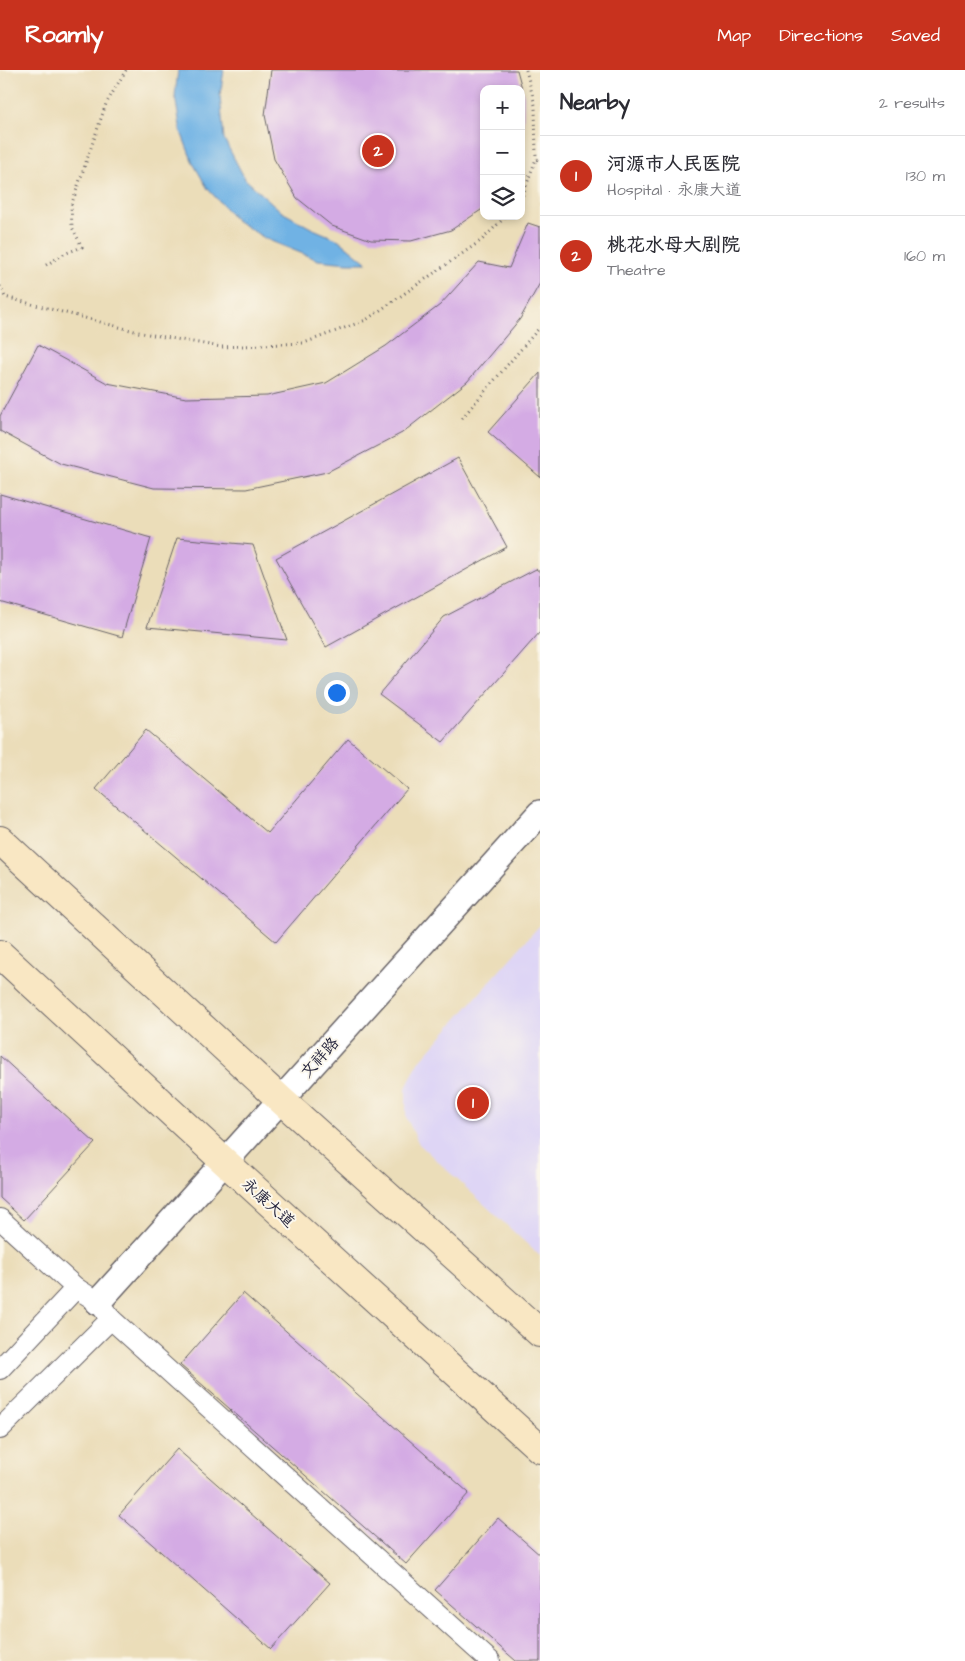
<!DOCTYPE html>
<meta charset="utf-8">
<style>
:root{--surface:#fff;--page:#f7f7f7;--text:#2b2b33;--muted:#7c7c81;--line:#e1e1e2;--accent:#c8321e}
body{margin:0;font-family:"Architects Daughter","LXGW WenKai TC",sans-serif;background:var(--page);color:var(--text)}
.controls{position:absolute;right:15px;top:15px;display:grid;overflow:hidden;border-radius:10px;box-shadow:0 2px 8px #0003}
.controls button{width:45px;height:45px;display:grid;place-items:center;padding:0;border:0;border-bottom:1px solid var(--line);background:var(--surface);color:var(--text);font:25px sans-serif}
.you{position:absolute;left:336px;top:622px;width:18px;height:18px;margin:-12px;border:4px solid #fff;border-radius:50%;background:#1a73e8;box-shadow:0 0 0 8px #1a73e833}
.badge{display:grid;place-items:center;width:32px;height:32px;border-radius:50%;background:var(--accent);color:#fff;font-size:16px;font-weight:700}
.pin{position:absolute;translate:-50% -50%;border:2px solid #fff;box-shadow:0 1px 5px #0006}
.list{margin:0;padding:0;list-style:none}
h2{display:flex;justify-content:space-between;align-items:center;height:65px;margin:0;padding:0 20px;font-size:21px}
h2 small{font-size:16px;font-weight:400;color:var(--muted)}
.list li{display:grid;grid-template-columns:32px 1fr auto;gap:15px;align-items:center;box-sizing:border-box;height:80px;padding:0 20px;border-top:1px solid var(--line)}
.list b{display:block;font-size:19px;white-space:nowrap}
.list p{margin:0;font-size:16px;white-space:nowrap;color:var(--muted)}
.list em{font-size:16px;font-style:normal;color:var(--muted)}
.icon{flex:none;width:28px;height:28px;fill:none;stroke:currentColor;stroke-width:2;stroke-linecap:round;stroke-linejoin:round}
.map{position:relative;flex:none;width:540px;height:1591px;overflow:hidden}
header{display:flex;align-items:center;gap:30px;box-sizing:border-box;height:70px;padding:0 25px;background:var(--accent);color:#fff}
header strong{font-size:24px}
nav{display:flex;gap:28px;margin-inline-start:auto;font-size:18px}
main{display:flex}
aside{flex:1;background:var(--surface)}
.map>svg:first-child{display:block}
.built{fill:#ded5f5}
.water{fill:#6fb2e4;stroke:#486a90}
.building{fill:#d4abe4}
.lines{fill:none;stroke-linecap:round;stroke-linejoin:round}
.minor-casing{stroke:#686367;stroke-width:22}
.tertiary-casing{stroke:#686367;stroke-width:28}
.secondary-casing{stroke:#686367;stroke-width:30}
.path{stroke:#686367;stroke-width:3;stroke-dasharray:1 4;stroke-linecap:butt}
.minor{stroke:#fff;stroke-width:20}
.tertiary{stroke:#fff;stroke-width:25}
.secondary{stroke:#f9e7c3;stroke-width:28}
.labels{text-anchor:middle;stroke-width:4;stroke-linejoin:round;paint-order:stroke}
.street-label{font-size:16px;fill:#22223b;stroke:#fbf7ec}
</style>
<header>
<strong>Roamly</strong>
<nav><a>Map</a><a>Directions</a><a>Saved</a></nav>
</header>
<main>
<div class="map">
<svg width="540" height="1591" viewBox="0 0 540 1591">
<rect width="100%" height="100%" fill="#fbf7ec"/>
<filter id="ink" filterUnits="userSpaceOnUse"><feTurbulence type="fractalNoise" baseFrequency=".02" numOctaves="2"/><feDisplacementMap in="SourceGraphic" scale="10" xChannelSelector="R" yChannelSelector="G"/><feConvolveMatrix kernelMatrix="1 2 1 2 8 2 1 2 1" color-interpolation-filters="sRGB"/></filter>
<filter id="wash" filterUnits="userSpaceOnUse"><feTurbulence type="fractalNoise" baseFrequency=".0096" numOctaves="4" result="noise"/><feDisplacementMap in="SourceGraphic" scale="20" xChannelSelector="R" yChannelSelector="G"/><feGaussianBlur stdDeviation="1.12" result="paint"/><feColorMatrix in="noise" values="0 0 0 0 0 0 0 0 0 0 0 0 0 0 0 0 0 1.4 0 .05"/><feComposite in="paint" operator="in"/></filter>
<g filter="url(#wash)">
<rect width="100%" height="100%" fill="#ebddb9"/>
<polygon class="built" points="540,855 540,1186 419,1074 406,1047 406,1018 418,993"/>
<polygon class="water" points="178,0 224,0 220,26 224,69 245,109 282,142 311,158 339,170 367,193 348,193 318,190 266,169 236,150 208,119 193,93 181,62 175,26"/>
<g id="blocks">
<g class="building">
<polygon points="271,0 517,0 524,26 523,66 521,71 521,19 484,19 484,138 451,160 411,171 371,170 332,156 297,128 274,89 265,45"/>
<polygon points="528,153 540,157 540,213 520,249 467,312 402,363 327,402 246,419 154,418 61,394 0,361 0,346 38,275 107,313 186,328 267,326 326,313 386,276 440,235 479,192 509,198"/>
<polygon points="540,303 540,407 488,362"/>
<polygon points="458,388 507,477 326,577 276,488"/>
<polygon points="0,424 151,468 122,567 0,532"/>
<polygon points="177,468 253,475 287,570 147,557"/>
<polygon points="536,499 540,502 540,562 443,672 379,624 444,547"/>
<polygon points="146,660 268,763 348,669 407,719 276,872 96,719"/>
<polygon points="0,986 95,1073 24,1150 0,1128"/>
<polygon points="243,1223 469,1423 406,1494 180,1295"/>
<polygon points="177,1379 330,1513 271,1579 119,1445"/>
<polygon points="498,1448 540,1485 540,1591 516,1591 435,1520"/>
</g>
</g>
</g>
<g filter="url(#ink)">
<use href="#blocks" fill-opacity="0" stroke="#686367" stroke-width="1"/>
<g class="lines">
<g class="minor-casing">
<g id="minor">
<polyline points="0,1149 76,1218"/>
<polyline points="111,1249 490,1591"/>
<polyline points="0,1299 76,1218 98,1232 111,1249 0,1359"/>
</g>
</g>
<g class="tertiary-casing">
<polyline id="tertiary" points="98,1232 540,743"/>
</g>
<g class="secondary-casing">
<g id="secondary">
<polyline points="0,770 281,1030 540,1263"/>
<polyline points="0,884 225,1092 540,1379"/>
</g>
</g>
<g class="path">
<polyline points="526,0 535,35 536,89"/>
<polyline points="521,130 536,89 540,90"/>
<polyline points="46,195 64,184 82,177 72,157 71,136 106,34 126,0"/>
<polyline points="0,216 5,227 142,263 221,277 304,273 366,250 482,170 506,146"/>
<polyline points="462,348 540,257"/>
</g>
<use href="#minor" class="minor"/>
<use href="#tertiary" class="tertiary"/>
<use href="#secondary" class="secondary"/>
</g>
</g>
<g class="labels">
<g class="street-label">
<text transform="translate(319 987) rotate(-48)" y="6">文祥路</text>
<text transform="translate(269 1132) rotate(42)" y="6">永康大道</text>
</g>
</g>
</svg>
<div class="controls">
<button>+</button>
<button>−</button>
<button><svg class="icon" aria-label="layers" viewBox="0 0 24 24"><path d="M12 4l9 5-9 5-9-5zM3 14l9 5 9-5"/></svg></button>
</div>
<div class="you"></div>
<div class="pin badge" style="left:473px;top:1033px">1</div>
<div class="pin badge" style="left:378px;top:81px">2</div>
</div>
<aside>
<h2>Nearby<small>2 results</small></h2>
<ul class="list">
<li><span class="badge">1</span><div><b>河源市人民医院</b><p>Hospital · 永康大道</p></div><em>130 m</em></li>
<li><span class="badge">2</span><div><b>桃花水母大剧院</b><p>Theatre</p></div><em>160 m</em></li>
</ul>
</aside>
</main>
